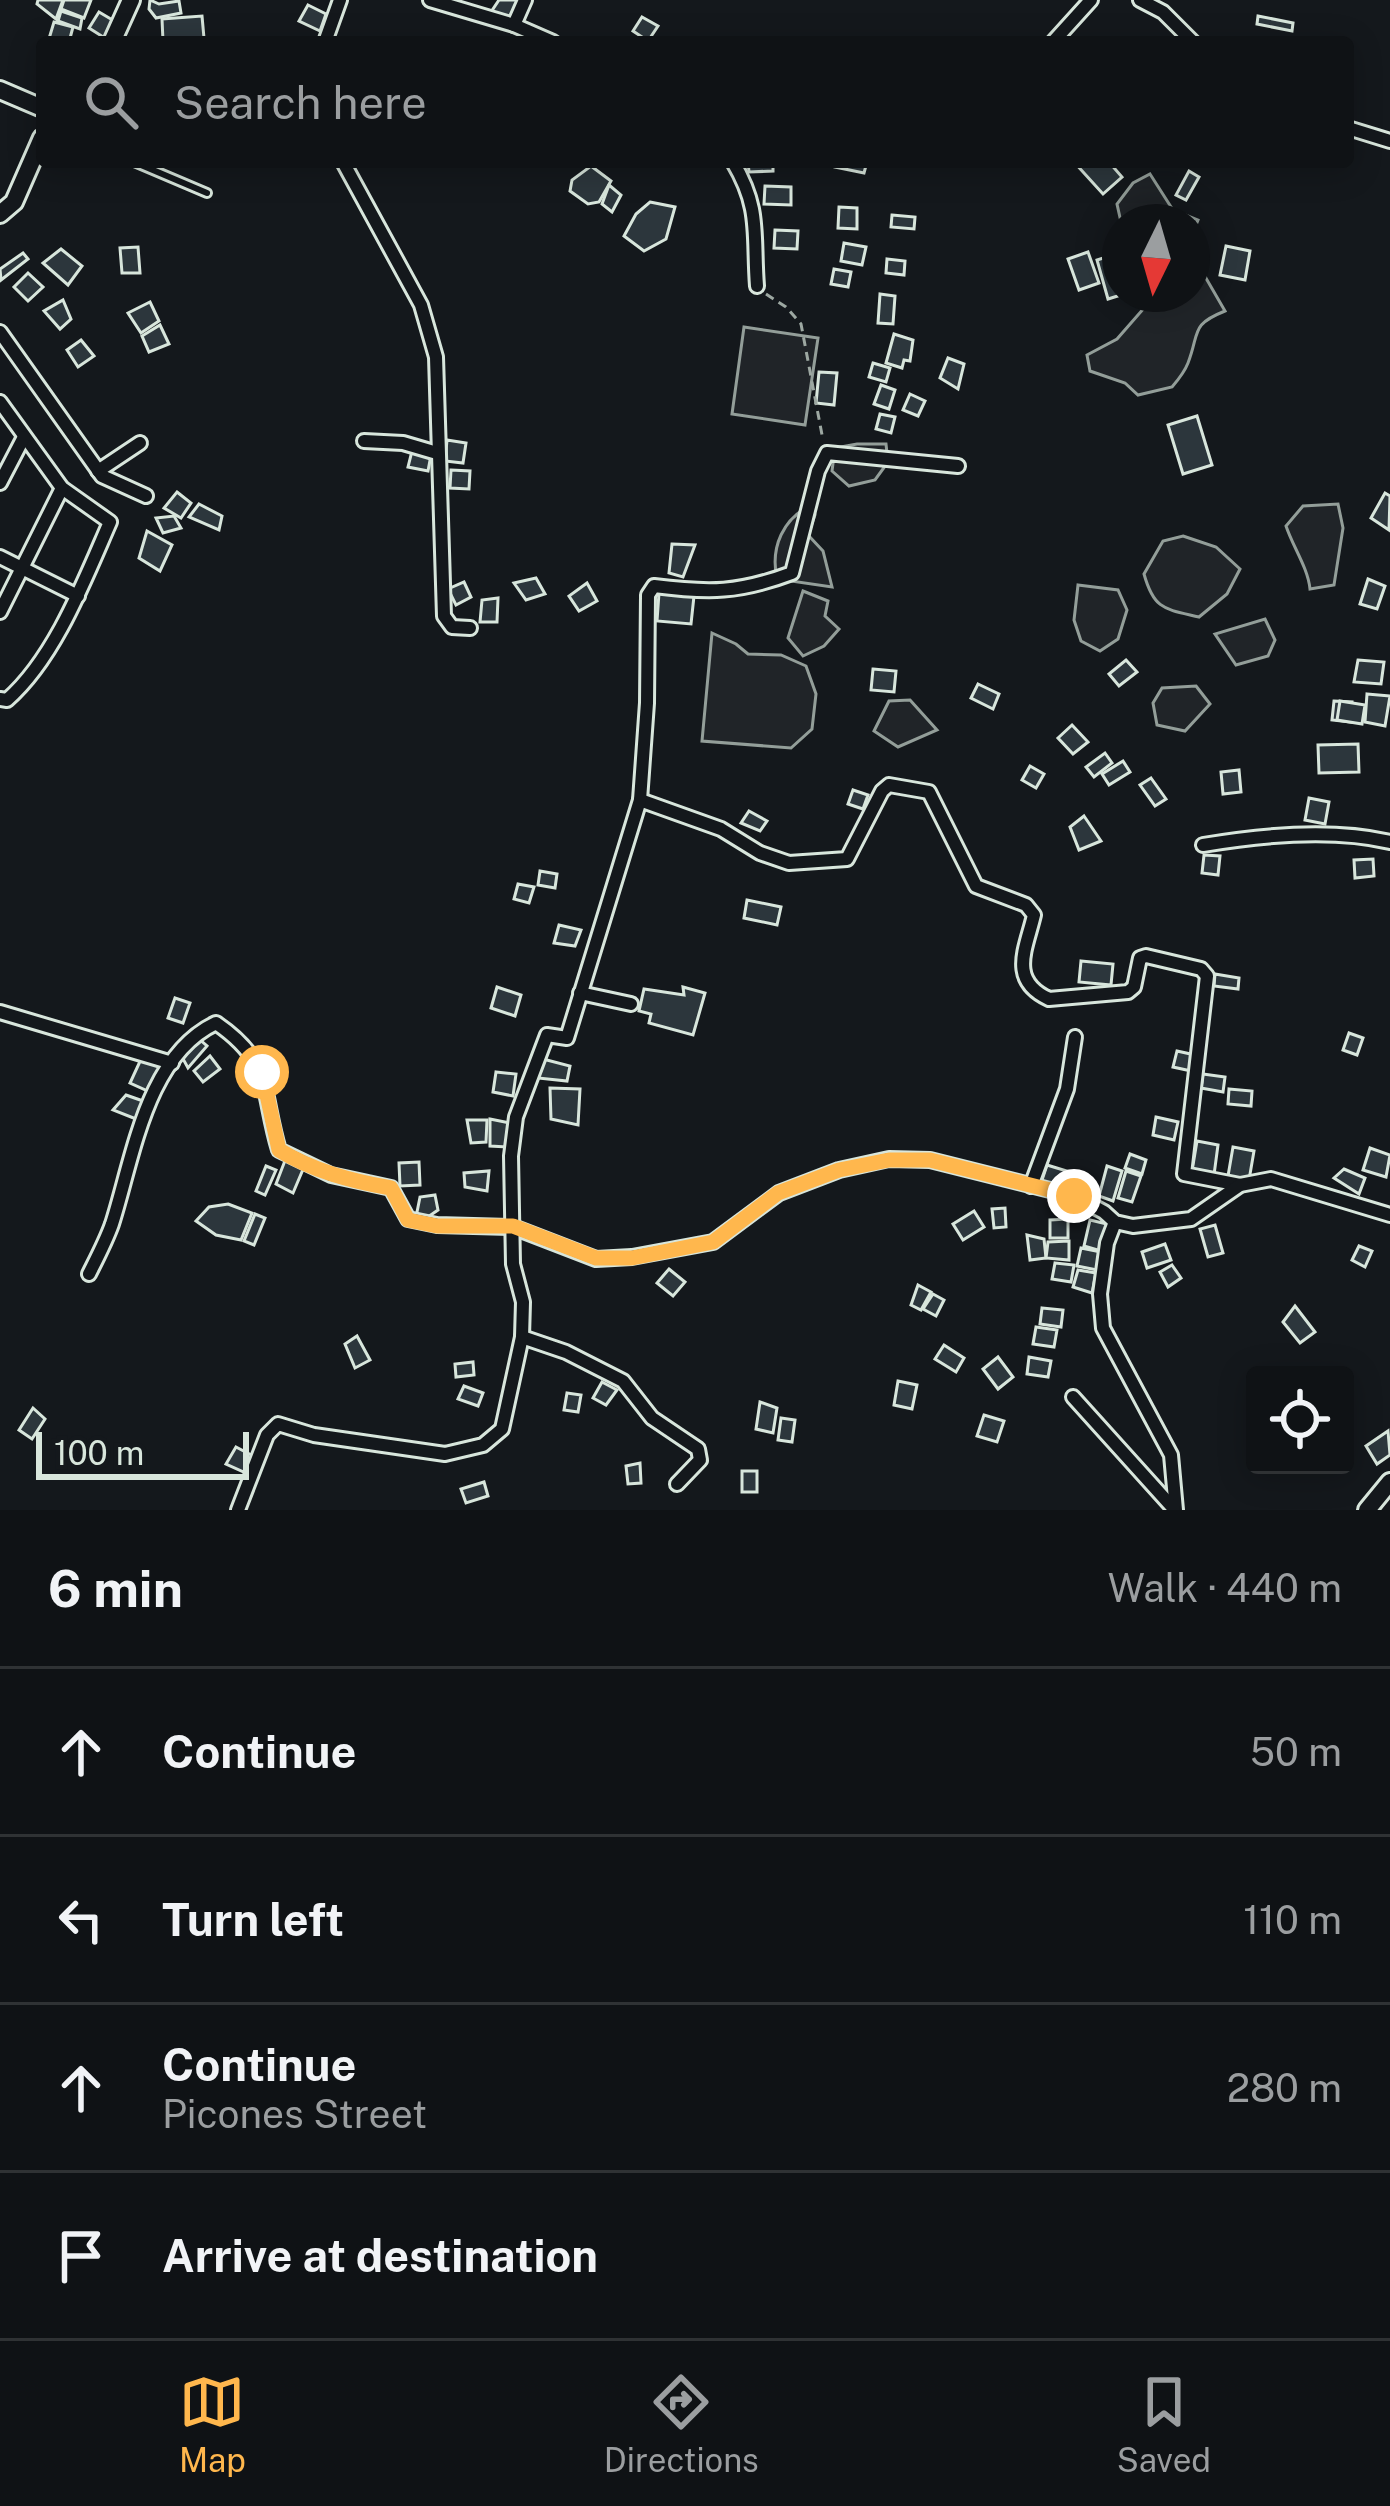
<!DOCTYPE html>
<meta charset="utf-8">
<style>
:root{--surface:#0f1215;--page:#181b1e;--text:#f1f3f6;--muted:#9b9ea0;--line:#2f3234;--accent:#ffb74d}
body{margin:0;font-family:"Public Sans",sans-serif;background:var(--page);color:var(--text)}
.controls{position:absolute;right:36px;bottom:36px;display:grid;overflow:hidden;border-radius:12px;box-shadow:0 6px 30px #0003}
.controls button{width:108px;height:108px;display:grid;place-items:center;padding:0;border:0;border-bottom:3px solid var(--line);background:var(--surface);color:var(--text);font:60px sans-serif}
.compass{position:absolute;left:1102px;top:204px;width:108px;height:108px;border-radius:50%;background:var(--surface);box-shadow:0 6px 30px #0003;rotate:185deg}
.scale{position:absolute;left:36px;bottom:30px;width:213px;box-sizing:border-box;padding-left:12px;border:6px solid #d8e6dc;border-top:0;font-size:33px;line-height:42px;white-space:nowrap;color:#d8e6dc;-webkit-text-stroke:9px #14181c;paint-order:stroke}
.stop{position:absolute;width:36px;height:36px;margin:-27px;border:9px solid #ffb74d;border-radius:50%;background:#fff}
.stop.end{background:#ffb74d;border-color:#fff;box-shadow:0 3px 12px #0008}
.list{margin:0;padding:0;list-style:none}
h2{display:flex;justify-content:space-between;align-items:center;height:156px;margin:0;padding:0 48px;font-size:51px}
h2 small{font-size:39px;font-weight:400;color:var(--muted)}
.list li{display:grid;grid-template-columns:78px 1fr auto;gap:36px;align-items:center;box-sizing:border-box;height:168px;padding:0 48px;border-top:3px solid var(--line)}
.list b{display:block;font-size:45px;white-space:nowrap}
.list p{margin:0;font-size:39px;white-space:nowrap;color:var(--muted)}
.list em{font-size:39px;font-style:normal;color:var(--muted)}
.icon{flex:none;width:66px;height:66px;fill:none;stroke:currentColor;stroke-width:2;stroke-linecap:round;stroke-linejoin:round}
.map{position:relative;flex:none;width:1390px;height:1510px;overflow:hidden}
.search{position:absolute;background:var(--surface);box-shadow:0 6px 30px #0003;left:36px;right:36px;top:36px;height:132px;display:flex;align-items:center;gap:30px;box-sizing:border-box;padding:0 42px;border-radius:12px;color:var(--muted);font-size:45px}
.sheet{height:828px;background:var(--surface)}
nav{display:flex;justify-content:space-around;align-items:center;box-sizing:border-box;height:168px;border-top:3px solid var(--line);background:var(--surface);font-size:33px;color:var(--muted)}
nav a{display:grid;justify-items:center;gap:6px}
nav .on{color:var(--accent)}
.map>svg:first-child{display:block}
.green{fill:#202428;stroke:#939e99;stroke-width:3}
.building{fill:#2c363c;stroke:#d8e6dc;stroke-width:3}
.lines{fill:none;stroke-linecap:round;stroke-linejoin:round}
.service-casing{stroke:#d8e6dc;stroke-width:12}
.minor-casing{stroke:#d8e6dc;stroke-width:18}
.tertiary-casing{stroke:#d8e6dc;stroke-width:22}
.path{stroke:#9da8a2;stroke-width:3;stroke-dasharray:9 6;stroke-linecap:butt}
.service{stroke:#14181c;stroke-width:6}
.minor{stroke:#14181c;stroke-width:12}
.tertiary{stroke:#14181c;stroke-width:16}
.route{stroke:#ffb74d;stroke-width:15}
</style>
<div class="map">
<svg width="1390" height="1510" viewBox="0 0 1390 1510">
<rect width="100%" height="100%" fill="#14181c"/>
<g class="green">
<polygon points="1150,174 1173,210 1198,220 1192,235 1192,222 1121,222 1117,204 1133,183"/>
<path d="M1203,273L1225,311C1190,325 1200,332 1188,363C1185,371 1178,380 1172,387L1138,395L1125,383L1090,371L1087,355L1117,339L1145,307L1140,294H1192V274Z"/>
<polygon points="744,327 818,338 805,425 732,414"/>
<polygon points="857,444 886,444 888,462 875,480 849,486 832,471 835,448"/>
<path d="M813,504L815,515L808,535L823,551L832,587L777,579C770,547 783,518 813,504Z"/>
<path d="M1338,504L1343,528L1334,585L1310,589C1308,568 1293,547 1286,526L1303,506Z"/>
<path d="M1183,536L1216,547L1240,569L1227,594L1199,617C1165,609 1154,610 1144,574L1163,541Z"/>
<polygon points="1078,585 1118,590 1127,610 1118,639 1100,651 1081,641 1074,620"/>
<polygon points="803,591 828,601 825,616 839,629 824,646 803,656 788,638"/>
<polygon points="1265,619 1275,640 1268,656 1236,665 1215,634"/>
<polygon points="712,633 736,644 748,654 781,655 806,666 816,694 812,729 791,748 702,741"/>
<polygon points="1196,686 1210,704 1185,731 1157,725 1153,703 1162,688"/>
<polygon points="910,700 937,730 898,747 874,731 889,701"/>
</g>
<g class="building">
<polygon points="38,0 63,0 56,19 37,4"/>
<polygon points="64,0 91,0 84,18 61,9"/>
<polygon points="150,0 159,4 179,1 181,13 156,18 149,9"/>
<polygon points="499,0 519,0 512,19 491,12"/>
<polygon points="308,5 326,14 320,31 299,21"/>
<polygon points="61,11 82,18 80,29 58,21"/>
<polygon points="99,12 121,25 111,42 89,28"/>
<polygon points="202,16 204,38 163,41 162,19"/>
<polygon points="1258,16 1293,23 1292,31 1257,24"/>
<polygon points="642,17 658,26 648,41 633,31"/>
<polygon points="54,22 73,27 69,42 48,42"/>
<polygon points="748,162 773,162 773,171 749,172"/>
<polygon points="836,162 867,162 864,173 835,167"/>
<polygon points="1074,162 1109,162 1122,177 1103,194"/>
<polygon points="591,166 611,181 599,202 588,204 570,191 572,180"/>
<polygon points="1189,171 1199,177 1186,200 1176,195"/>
<polygon points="609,185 621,195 612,212 602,204"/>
<polygon points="765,186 791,187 791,205 764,204"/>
<polygon points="650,202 675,207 666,239 644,251 624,236 636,214"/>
<polygon points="839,207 857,208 857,229 838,228"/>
<polygon points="892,215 915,217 914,229 891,227"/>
<polygon points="775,230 798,231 797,249 774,248"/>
<polygon points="844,243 866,247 862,265 841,261"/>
<polygon points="1226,246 1250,251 1245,280 1220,275"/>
<polygon points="138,247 140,273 122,273 120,248"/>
<polygon points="61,249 82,266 68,285 43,263"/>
<polygon points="1088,252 1099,283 1079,290 1068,259"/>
<polygon points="23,253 28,259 1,280 0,269"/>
<polygon points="1119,253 1120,294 1124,294 1108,299 1097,260"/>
<polygon points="887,259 905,261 904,275 886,273"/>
<polygon points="834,269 851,272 848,287 831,284"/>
<polygon points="28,273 43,287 28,301 14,287"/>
<polygon points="880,294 895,296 893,324 878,323"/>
<polygon points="63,300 71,319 60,329 44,311"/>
<polygon points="150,302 159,321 141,333 128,313"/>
<polygon points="160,325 169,344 149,352 142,336"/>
<polygon points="894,334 913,340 910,361 904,360 902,368 886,363"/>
<polygon points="81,340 94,356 78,367 67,350"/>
<polygon points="948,358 964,364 958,389 940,378"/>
<polygon points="873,363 890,368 886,382 869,377"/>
<polygon points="819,372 837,373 834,405 816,403"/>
<polygon points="881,385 895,390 889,409 874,404"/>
<polygon points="910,394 925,401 918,416 903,410"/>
<polygon points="880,414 895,417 891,433 876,429"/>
<polygon points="1197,416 1212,465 1183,474 1168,425"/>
<polygon points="447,440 466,443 463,463 445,461"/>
<polygon points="412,451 431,455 428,471 408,467"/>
<polygon points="451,470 470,471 469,489 450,488"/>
<polygon points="177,492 191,503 181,518 164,508"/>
<polygon points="1385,493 1390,496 1389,530 1371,518"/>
<polygon points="199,504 222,516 219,530 189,517"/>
<polygon points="174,516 181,528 163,533 156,518"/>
<polygon points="147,531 172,545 160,571 139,558"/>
<polygon points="672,544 695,545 683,577 669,573"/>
<polygon points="536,578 545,594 526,600 514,583"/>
<polygon points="1368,579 1385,586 1377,609 1360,604"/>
<polygon points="464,582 471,597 456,605 448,589"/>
<polygon points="587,583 597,601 579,611 569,596"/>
<polygon points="659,593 694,596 691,624 657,621"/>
<polygon points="498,598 497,622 480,622 482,600"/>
<polygon points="1126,660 1137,672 1119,686 1109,674"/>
<polygon points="1358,660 1384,662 1381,684 1354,682"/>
<polygon points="873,669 896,671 894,692 871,690"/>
<polygon points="978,684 999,694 993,709 971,698"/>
<polygon points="1367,694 1390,696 1385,726 1365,722"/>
<polygon points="1334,701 1352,702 1351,722 1332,720"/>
<polygon points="1340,701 1365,705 1362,724 1337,720"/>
<polygon points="1072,725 1088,742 1073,754 1058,738"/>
<polygon points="1358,744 1359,772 1319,773 1318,745"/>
<polygon points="1105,753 1112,763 1094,777 1086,767"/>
<polygon points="1123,761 1130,772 1109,785 1102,774"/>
<polygon points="1030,766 1044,774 1036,788 1022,780"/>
<polygon points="1239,770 1241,792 1223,794 1221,772"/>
<polygon points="1151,778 1166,799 1155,806 1140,785"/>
<polygon points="853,790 868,795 863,809 848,804"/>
<polygon points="1309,798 1329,802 1325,824 1305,820"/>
<polygon points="749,811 767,821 760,831 741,823"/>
<polygon points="1084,816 1101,841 1079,850 1070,827"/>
<polygon points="1204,855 1220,856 1218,875 1202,873"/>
<polygon points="1373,859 1374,876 1355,878 1354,860"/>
<polygon points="540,871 557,874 555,888 538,885"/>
<polygon points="518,884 534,887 529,903 514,899"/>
<polygon points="747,900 781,907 777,925 744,918"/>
<polygon points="559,925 581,930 575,946 554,943"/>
<polygon points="1081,961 1113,964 1111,985 1079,982"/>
<polygon points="1215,974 1239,978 1238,989 1214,986"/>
<polygon points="497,987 521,995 515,1016 491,1008"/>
<polygon points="683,987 705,993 693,1035 649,1023 651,1014 639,1011 644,989 684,995"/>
<polygon points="175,998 190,1003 183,1023 168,1018"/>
<polygon points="1349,1033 1363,1038 1357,1055 1343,1050"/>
<polygon points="198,1038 207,1046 188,1068 182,1057"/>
<polygon points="1177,1051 1195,1055 1191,1071 1173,1067"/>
<polygon points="210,1056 220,1069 203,1082 194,1071"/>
<polygon points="142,1057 163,1066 150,1092 130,1083"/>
<polygon points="543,1059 570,1066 567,1081 538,1078"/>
<polygon points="496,1072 516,1074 513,1096 493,1092"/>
<polygon points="1203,1074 1225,1077 1223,1092 1201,1088"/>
<polygon points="550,1088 580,1089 578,1125 551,1119"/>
<polygon points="1229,1089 1252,1091 1251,1106 1228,1104"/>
<polygon points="126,1095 143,1101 136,1119 113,1110"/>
<polygon points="1156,1117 1178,1122 1174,1140 1153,1135"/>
<polygon points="490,1119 510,1123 507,1147 490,1146"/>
<polygon points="467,1120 487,1120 486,1142 471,1143"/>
<polygon points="1197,1141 1218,1145 1214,1175 1192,1171"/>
<polygon points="1233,1147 1254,1151 1249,1180 1228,1176"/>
<polygon points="1370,1148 1390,1155 1386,1177 1363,1170"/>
<polygon points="1130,1154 1146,1160 1142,1174 1125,1168"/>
<polygon points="286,1158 304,1167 293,1193 276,1184"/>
<polygon points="419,1162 420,1185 400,1186 399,1163"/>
<polygon points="1047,1165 1070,1172 1065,1190 1041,1183"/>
<polygon points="266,1166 276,1170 265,1195 256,1191"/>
<polygon points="1107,1166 1122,1171 1113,1201 1099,1196"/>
<polygon points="1344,1169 1365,1178 1359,1194 1334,1178"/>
<polygon points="489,1171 487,1191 465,1187 464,1173"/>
<polygon points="1126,1171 1141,1176 1132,1202 1118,1198"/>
<polygon points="435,1195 438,1210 425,1219 416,1217 420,1197"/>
<polygon points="228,1204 252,1213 241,1240 216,1235 196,1221 209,1207"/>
<polygon points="1005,1208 1006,1227 994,1228 992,1209"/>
<polygon points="974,1211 984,1227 963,1240 953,1224"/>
<polygon points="255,1214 265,1218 254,1245 244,1241"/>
<polygon points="1068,1219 1068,1238 1050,1238 1050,1220"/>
<polygon points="1090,1220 1107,1224 1101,1251 1084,1246"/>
<polygon points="1215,1225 1223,1253 1208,1257 1200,1229"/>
<polygon points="1027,1235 1044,1239 1046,1258 1030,1260"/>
<polygon points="1069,1241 1069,1260 1046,1258 1048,1242"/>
<polygon points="1165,1244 1171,1260 1147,1268 1142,1252"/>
<polygon points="1359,1246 1372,1251 1365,1267 1352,1260"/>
<polygon points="1081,1248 1101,1252 1097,1270 1077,1266"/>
<polygon points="1055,1263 1074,1265 1071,1282 1052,1279"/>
<polygon points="1172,1265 1181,1278 1168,1287 1160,1272"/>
<polygon points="669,1269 685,1282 673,1296 657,1283"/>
<polygon points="1078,1270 1096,1273 1092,1293 1073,1287"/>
<polygon points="918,1285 931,1292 921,1310 911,1305"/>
<polygon points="933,1294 944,1300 936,1316 923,1309"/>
<polygon points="1295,1306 1315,1332 1300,1343 1283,1322"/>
<polygon points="1042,1308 1063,1310 1061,1327 1040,1324"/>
<polygon points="1036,1327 1057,1330 1054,1347 1033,1344"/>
<polygon points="357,1336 370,1360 355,1368 345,1344"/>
<polygon points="944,1345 964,1358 956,1372 935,1359"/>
<polygon points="998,1357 1013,1377 998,1389 983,1369"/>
<polygon points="1029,1357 1051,1361 1048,1377 1027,1374"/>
<polygon points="473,1362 474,1375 456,1377 455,1364"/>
<polygon points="898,1381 917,1385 912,1409 894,1405"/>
<polygon points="602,1382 617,1390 606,1405 593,1398"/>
<polygon points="464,1386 483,1393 478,1406 458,1399"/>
<polygon points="567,1393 581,1395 578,1412 564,1410"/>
<polygon points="760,1402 777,1408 773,1433 756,1429"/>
<polygon points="33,1408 45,1419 32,1439 19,1430"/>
<polygon points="984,1415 1004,1421 997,1442 977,1436"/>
<polygon points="781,1418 795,1420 792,1442 778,1440"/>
<polygon points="1388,1431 1390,1455 1377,1464 1366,1446"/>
<polygon points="236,1447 255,1457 246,1473 226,1464"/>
<polygon points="640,1463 641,1483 628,1484 626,1466"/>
<rect x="742" y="1471" width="15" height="21"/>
<polygon points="484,1482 488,1496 466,1503 461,1489"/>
</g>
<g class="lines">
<g class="service-casing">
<polyline id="service" points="134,162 207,193"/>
</g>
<g class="minor-casing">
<g id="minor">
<polyline points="430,0 514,25"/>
<polyline points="525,0 514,25 553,42"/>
<polyline points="1140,0 1163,12 1193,42"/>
<polyline points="325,42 340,0"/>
<polyline points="1053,42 1091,0"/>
<polyline points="1348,128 1390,141"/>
<polyline points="343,162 421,305 436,357 444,616 452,627 470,628"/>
<path d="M733,162C761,209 753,234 757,286"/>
<polyline points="0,332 102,476 146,496"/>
<path d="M0,402L62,488L110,522C85,579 55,658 7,700L0,699"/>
<polyline points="364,441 403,443 437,453"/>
<polyline points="98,471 140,443"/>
<polyline points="0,483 24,437"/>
<polyline points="0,557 78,596"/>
<polyline points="0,612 62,488"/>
<path d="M640,800L721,829L760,853L789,863L847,859L882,791L889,785L929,792L976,886L1026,905L1034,915C1026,949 1008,980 1049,999L1128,992L1134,987L1140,958L1146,956L1201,969L1207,976L1184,1174L1240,1185"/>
<path d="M1203,845C1262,835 1331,828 1390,842"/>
<polyline points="580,993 631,1004"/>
<polyline points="0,1012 172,1063"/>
<polyline points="1031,1186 1067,1089 1075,1037"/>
<polyline points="1115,1222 1107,1243 1100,1294 1103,1328 1171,1455 1176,1510"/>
<path d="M89,1274C97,1258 106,1241 112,1224C133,1159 146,1056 216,1023C273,1062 261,1090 279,1150L331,1175L391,1188L408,1219L437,1225L513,1227L596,1259L632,1257L713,1242L779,1193L839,1170L889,1159L930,1160L1074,1196L1104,1212L1115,1222L1133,1226L1191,1219L1240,1185L1271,1179L1390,1215"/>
<polyline points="522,1337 566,1352 623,1381 652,1418 698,1449 700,1460 677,1484"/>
<polyline points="1073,1397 1174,1509"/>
<path d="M238,1510L267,1435L278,1424L314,1435L445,1454L483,1445L502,1429L522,1337L523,1302L513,1264L511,1156L516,1117L547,1035L567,1038L640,800L647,703L648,595L654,586C709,593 739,593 792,573L818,471L827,453L958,466"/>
</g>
</g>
<g class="tertiary-casing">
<g id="tertiary">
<polyline points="112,42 131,0"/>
<polyline points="0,90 42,108"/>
<polyline points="0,214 14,202 42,138"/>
<polyline points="1367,1510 1390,1482"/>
</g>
</g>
<polyline class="path" points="766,294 786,307 801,324 823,440"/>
<use href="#service" class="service"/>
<use href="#minor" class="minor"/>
<use href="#tertiary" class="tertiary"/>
</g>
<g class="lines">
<path class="route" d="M262,1072L279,1150C313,1171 351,1181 391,1188L408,1220L437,1226H513L596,1258H632L713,1242L778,1193L839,1170L889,1160H930L1074,1196"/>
</g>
</svg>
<div class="controls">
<button><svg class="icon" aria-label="locate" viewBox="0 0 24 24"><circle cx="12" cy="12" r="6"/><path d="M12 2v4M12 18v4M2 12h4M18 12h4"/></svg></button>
</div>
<svg class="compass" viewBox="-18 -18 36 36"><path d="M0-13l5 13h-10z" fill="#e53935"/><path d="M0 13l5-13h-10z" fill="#9b9ea0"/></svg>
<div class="scale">100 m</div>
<div class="stop" style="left:262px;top:1072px"></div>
<div class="stop end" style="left:1074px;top:1196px"></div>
<div class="search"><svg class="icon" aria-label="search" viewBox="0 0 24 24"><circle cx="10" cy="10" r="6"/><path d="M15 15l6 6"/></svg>Search here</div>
</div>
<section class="sheet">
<h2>6 min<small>Walk · 440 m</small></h2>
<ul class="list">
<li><svg class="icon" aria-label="ahead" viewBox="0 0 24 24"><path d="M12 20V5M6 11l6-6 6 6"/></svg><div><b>Continue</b></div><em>50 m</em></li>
<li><svg class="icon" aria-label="left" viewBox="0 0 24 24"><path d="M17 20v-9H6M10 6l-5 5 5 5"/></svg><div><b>Turn left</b></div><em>110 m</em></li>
<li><svg class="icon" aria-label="ahead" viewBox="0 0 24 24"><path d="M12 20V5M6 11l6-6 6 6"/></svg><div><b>Continue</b><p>Picones Street</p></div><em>280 m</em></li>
<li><svg class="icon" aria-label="arrive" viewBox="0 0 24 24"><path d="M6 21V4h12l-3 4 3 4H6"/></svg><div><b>Arrive at destination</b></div></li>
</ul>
</section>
<nav>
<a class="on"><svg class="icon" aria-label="map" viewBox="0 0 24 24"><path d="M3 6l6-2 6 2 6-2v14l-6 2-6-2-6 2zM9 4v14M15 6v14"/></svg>Map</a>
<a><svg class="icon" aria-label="directions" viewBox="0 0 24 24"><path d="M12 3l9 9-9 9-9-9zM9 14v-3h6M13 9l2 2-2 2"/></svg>Directions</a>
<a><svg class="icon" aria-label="saved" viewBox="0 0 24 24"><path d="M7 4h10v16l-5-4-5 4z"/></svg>Saved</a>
</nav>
